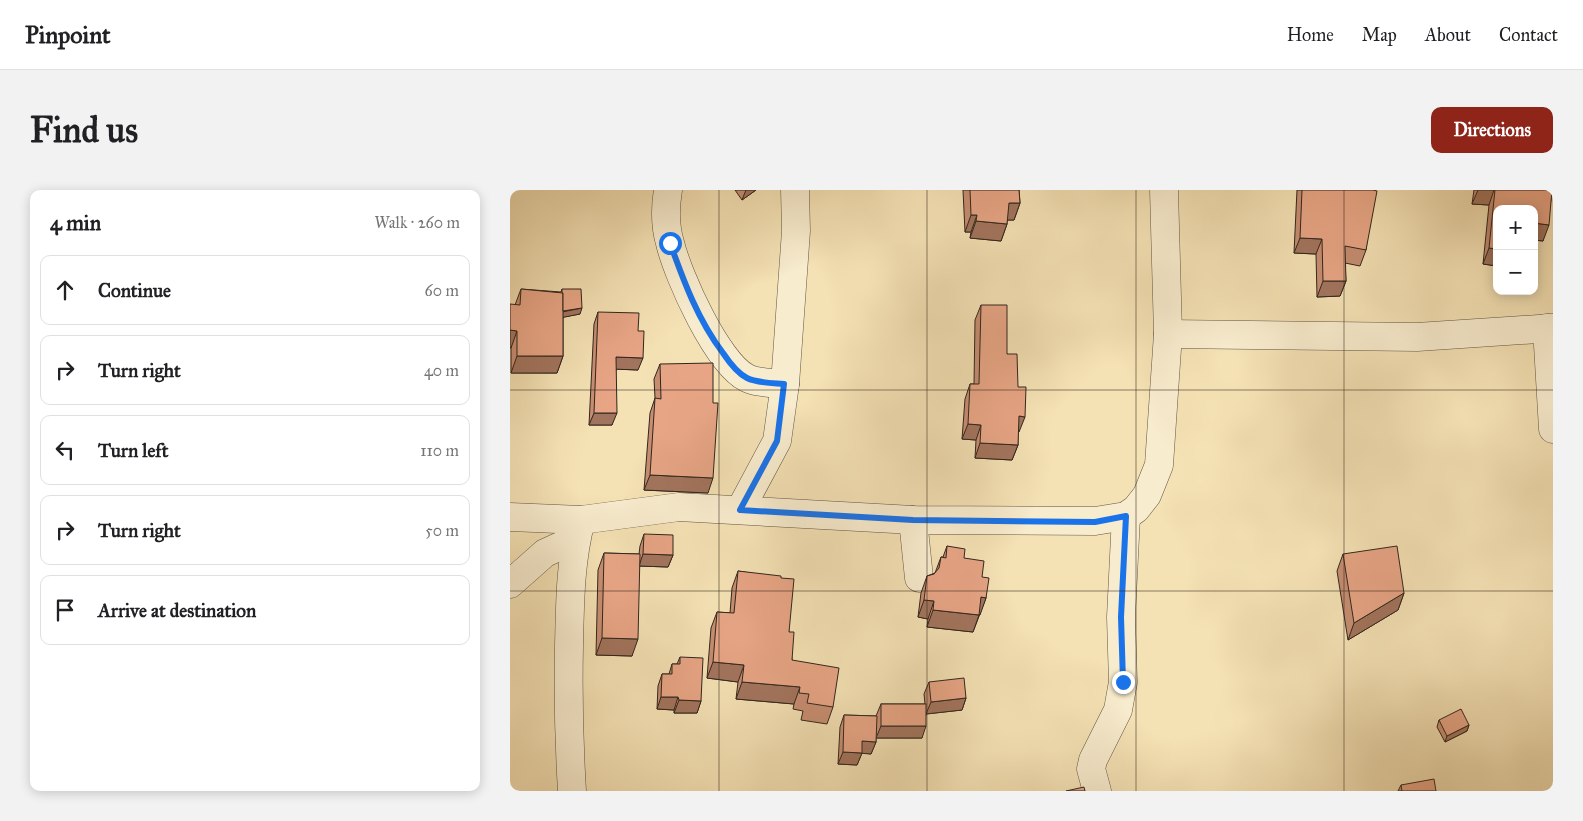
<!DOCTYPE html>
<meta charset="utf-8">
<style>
:root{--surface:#fff;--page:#f2f2f2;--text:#202124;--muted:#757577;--line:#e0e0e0;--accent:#8f2418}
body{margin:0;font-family:"IM FELL Great Primer",serif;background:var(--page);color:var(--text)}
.controls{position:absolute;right:15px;top:15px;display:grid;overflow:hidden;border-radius:10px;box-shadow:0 2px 12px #0003}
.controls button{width:45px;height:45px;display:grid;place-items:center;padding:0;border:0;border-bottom:1px solid var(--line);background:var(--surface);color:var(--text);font:25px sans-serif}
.stop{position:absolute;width:15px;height:15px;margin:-11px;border:4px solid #1a73e8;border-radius:50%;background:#fff}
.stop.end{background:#1a73e8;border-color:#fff;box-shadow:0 1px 5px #0008}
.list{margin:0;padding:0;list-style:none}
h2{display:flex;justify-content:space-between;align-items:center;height:65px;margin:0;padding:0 20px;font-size:21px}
h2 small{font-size:16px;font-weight:400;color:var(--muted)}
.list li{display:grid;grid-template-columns:32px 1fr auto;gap:15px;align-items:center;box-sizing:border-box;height:70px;margin:0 10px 10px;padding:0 10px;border:1px solid var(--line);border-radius:10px}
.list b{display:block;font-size:19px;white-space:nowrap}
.list em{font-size:16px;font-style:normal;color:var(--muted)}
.icon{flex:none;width:28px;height:28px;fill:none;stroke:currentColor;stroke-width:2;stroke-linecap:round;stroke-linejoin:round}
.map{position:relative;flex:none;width:1043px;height:601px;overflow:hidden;border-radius:10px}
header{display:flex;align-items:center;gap:30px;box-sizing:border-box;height:70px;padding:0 25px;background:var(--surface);border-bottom:1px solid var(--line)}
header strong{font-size:24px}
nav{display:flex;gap:28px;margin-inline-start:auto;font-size:18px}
.intro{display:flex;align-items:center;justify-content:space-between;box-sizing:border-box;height:120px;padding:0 30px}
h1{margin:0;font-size:35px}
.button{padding:12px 22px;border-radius:10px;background:var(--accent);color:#fff;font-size:18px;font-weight:700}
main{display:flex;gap:30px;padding:0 30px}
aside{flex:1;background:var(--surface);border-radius:10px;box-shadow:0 2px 12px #0003}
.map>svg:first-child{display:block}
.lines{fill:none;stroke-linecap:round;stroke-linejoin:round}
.minor-casing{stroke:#625544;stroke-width:29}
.minor{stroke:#f8ecce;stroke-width:28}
.wall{fill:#c78e72;stroke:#31261e}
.shaded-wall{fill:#a2745d;stroke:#31261e}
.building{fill:#e7a585;stroke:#31261e}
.route{stroke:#1a73e8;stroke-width:6}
.grid{fill:none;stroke:#31261e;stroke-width:1;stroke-opacity:0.55}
</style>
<header>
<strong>Pinpoint</strong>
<nav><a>Home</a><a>Map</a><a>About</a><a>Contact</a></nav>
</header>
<div class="intro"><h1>Find us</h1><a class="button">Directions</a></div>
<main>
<aside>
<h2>4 min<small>Walk · 260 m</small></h2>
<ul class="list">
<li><svg class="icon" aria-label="ahead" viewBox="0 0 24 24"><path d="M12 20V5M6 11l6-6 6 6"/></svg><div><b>Continue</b></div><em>60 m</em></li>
<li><svg class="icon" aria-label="right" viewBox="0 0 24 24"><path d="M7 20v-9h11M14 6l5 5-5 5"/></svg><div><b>Turn right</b></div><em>40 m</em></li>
<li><svg class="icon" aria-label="left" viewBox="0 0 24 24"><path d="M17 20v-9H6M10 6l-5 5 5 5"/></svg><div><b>Turn left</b></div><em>110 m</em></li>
<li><svg class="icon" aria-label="right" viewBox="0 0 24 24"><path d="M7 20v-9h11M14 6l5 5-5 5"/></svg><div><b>Turn right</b></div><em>50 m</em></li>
<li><svg class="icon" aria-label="arrive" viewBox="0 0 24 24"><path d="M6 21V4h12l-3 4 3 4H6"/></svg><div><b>Arrive at destination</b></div></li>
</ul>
</aside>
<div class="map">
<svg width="1043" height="601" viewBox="0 0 1043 601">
<rect width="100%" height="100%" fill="#f4e1b4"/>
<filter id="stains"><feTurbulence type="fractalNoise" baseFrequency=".004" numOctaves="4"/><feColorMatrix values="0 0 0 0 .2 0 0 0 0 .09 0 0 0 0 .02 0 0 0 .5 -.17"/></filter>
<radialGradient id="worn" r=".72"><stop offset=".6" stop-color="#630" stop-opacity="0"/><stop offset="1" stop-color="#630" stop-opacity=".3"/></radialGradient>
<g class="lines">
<g class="minor-casing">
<g id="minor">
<path d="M158,0C155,18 155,36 160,53C168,86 207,173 237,188C247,193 263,193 275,194"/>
<polyline points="1037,138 1043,239"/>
<polyline points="658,144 907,147 1043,138"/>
<polyline points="230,320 267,251 275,194 286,41 285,0"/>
<polyline points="0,327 71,330 169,317 403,330 585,331 616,326 626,319 637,305 649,275 658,144 654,0"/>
<polyline points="403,330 409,388"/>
<polyline points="0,394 35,363 66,349"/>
<path d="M62,601C59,552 58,504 59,456C60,413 60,372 71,330"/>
<polyline points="587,601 581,579 583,570 608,520 613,492 611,427 616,326"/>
</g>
</g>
<use href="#minor" class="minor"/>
</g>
<g class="wall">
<polygon points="225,0 246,0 232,10"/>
<polygon points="453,0 509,0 510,13 504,30 497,30 497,34 491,51 460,48 461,42 455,42"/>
<polygon points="787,0 863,0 856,60 850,76 835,73 836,91 830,106 807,107 806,64 784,63"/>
<polygon points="964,0 1043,0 1033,51 1024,50 1024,19 987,19 987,76 973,74 979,15 962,14"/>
<polygon points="11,99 51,102 52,99 70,124 53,127 53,166 47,183 1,183 1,158 5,115"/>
<polygon points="471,115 497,164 509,242 508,242 508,255 502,270 465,268 466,250 452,249 455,209 460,194 464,194 465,130"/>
<polygon points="88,122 128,180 106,179 102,235 79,235 84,134"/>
<polygon points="150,174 198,303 134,300 140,223 145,208 144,189"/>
<polygon points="134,344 163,365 158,377 129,376 122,466 86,465 88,380 94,363 129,364 130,356"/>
<polygon points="437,356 454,368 472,387 476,408 463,442 417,437 418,429 408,427 411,403 417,386 425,383 431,367 433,367"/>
<polygon points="833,364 894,403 888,420 838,450 827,381"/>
<polygon points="228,381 271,388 279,442 282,470 323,517 317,534 291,530 293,521 283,519 284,514 226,509 228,492 197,488 201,438 207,422 220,423 222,398"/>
<polygon points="170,467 191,511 187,523 164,523 164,520 147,519 148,496 152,484 159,484 162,474 167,474"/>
<polygon points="419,492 456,508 452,520 416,524 412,548 366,548 366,552 361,564 352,563 347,575 328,574 330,537 334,525 366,526 371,514 415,514 414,504"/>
<polygon points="929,530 959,535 957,541 935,552 927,537"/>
<polygon points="891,595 926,601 888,601"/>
</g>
<g class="shaded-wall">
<polygon points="236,0 246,0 232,10"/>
<polygon points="968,0 984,0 979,15 962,14"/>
<polygon points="499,13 510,13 504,30 492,30"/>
<polygon points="461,25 467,25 461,42 455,42"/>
<polygon points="466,31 497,34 491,51 460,48"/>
<polygon points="1024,33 1039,35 1033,51 1024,50"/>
<polygon points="790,48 812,49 806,64 784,63"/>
<polygon points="979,58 987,59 987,76 973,74"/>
<polygon points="813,91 836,91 830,106 807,107"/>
<polygon points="72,118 70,124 50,128 52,122"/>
<polygon points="0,140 7,141 1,158 0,158"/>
<polygon points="7,166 53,166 47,183 1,183"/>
<polygon points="106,167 133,168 128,180 102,179"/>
<polygon points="84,223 107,223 102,235 79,235"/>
<polygon points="509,226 515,227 509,242 504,241"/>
<polygon points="458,234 471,235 466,250 452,249"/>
<polygon points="470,253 508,255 502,270 465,268"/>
<polygon points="140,285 203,288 198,303 134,300"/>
<polygon points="133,364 163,365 158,377 129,376"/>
<polygon points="894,403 888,420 838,450 844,433"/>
<polygon points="471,407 476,408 470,425 465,424"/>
<polygon points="414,410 424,411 418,429 408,427"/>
<polygon points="423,420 469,425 463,442 417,437"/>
<polygon points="92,448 128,449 122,466 86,465"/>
<polygon points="203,472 234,475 228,492 197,488"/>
<polygon points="232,492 290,497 284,514 226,509"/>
<polygon points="151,507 168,507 164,520 147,519"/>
<polygon points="456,508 452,520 416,524 421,512"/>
<polygon points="169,510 191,511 187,523 164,523"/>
<polygon points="959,535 957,541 935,552 937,546"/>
<polygon points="371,536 416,536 412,548 366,548"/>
<polygon points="352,551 366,552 361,564 348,563"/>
<polygon points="333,562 352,563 347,575 328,574"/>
</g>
<g class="building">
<polygon points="460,0 509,0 510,13 499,13 497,34 466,31 467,25 461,25"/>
<polygon points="792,0 863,0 867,1 856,60 835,56 836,91 813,91 812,49 790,48"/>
<polygon points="985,0 1042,0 1039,35 1024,33 1024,19 987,19 987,59 979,58"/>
<polygon points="11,99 53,103 53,166 7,166 7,141 0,140 0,114 10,115"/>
<polygon points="52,99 71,99 72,118 53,121 53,103 52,103"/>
<polygon points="471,115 497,115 497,164 507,164 508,197 516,197 515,227 509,226 508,255 470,253 471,235 458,234 460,194 469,194"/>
<polygon points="88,122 129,123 128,141 134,141 133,168 106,167 107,223 84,223"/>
<polygon points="203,173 203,213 208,213 203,288 140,285 145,208 151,209 150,174"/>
<polygon points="134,344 163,345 163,365 133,364"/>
<polygon points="437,356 455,359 454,368 474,371 472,387 479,388 476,408 471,407 469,425 423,420 424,411 414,410 417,386 424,384 429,378 431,367 436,368"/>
<polygon points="887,356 894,403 844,433 833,364"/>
<polygon points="94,363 130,364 128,449 92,448"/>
<polygon points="228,381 271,386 271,388 284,389 279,442 284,442 282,470 329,478 323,517 297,513 299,504 289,503 290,497 232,492 234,475 203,472 207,422 224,423"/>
<polygon points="170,467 193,468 191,511 169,510 168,507 151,507 152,484 162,484 162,474 170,474"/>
<polygon points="454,488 456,508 421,512 419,492"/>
<rect x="371" y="514" width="45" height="22"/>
<polygon points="951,519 959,535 937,546 929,530"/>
<polygon points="334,525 367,526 366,552 352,551 352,563 333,562"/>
<polygon points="924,589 926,601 892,601 891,595"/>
<polygon points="574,597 575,601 556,601"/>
</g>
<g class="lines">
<path class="route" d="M160,53C174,92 188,130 213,163C219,172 227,183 237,188C247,193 263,193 274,194L267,251L230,320L403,330L585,332L616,326L611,427L613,492"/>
</g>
<path class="grid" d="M209,0V601M417,0V601M626,0V601M834,0V601M0,200H1043M0,401H1043"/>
<rect width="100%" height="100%" filter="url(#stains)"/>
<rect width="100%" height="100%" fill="url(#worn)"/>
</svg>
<div class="controls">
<button>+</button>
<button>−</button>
</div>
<div class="stop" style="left:160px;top:53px"></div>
<div class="stop end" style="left:613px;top:492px"></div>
</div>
</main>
